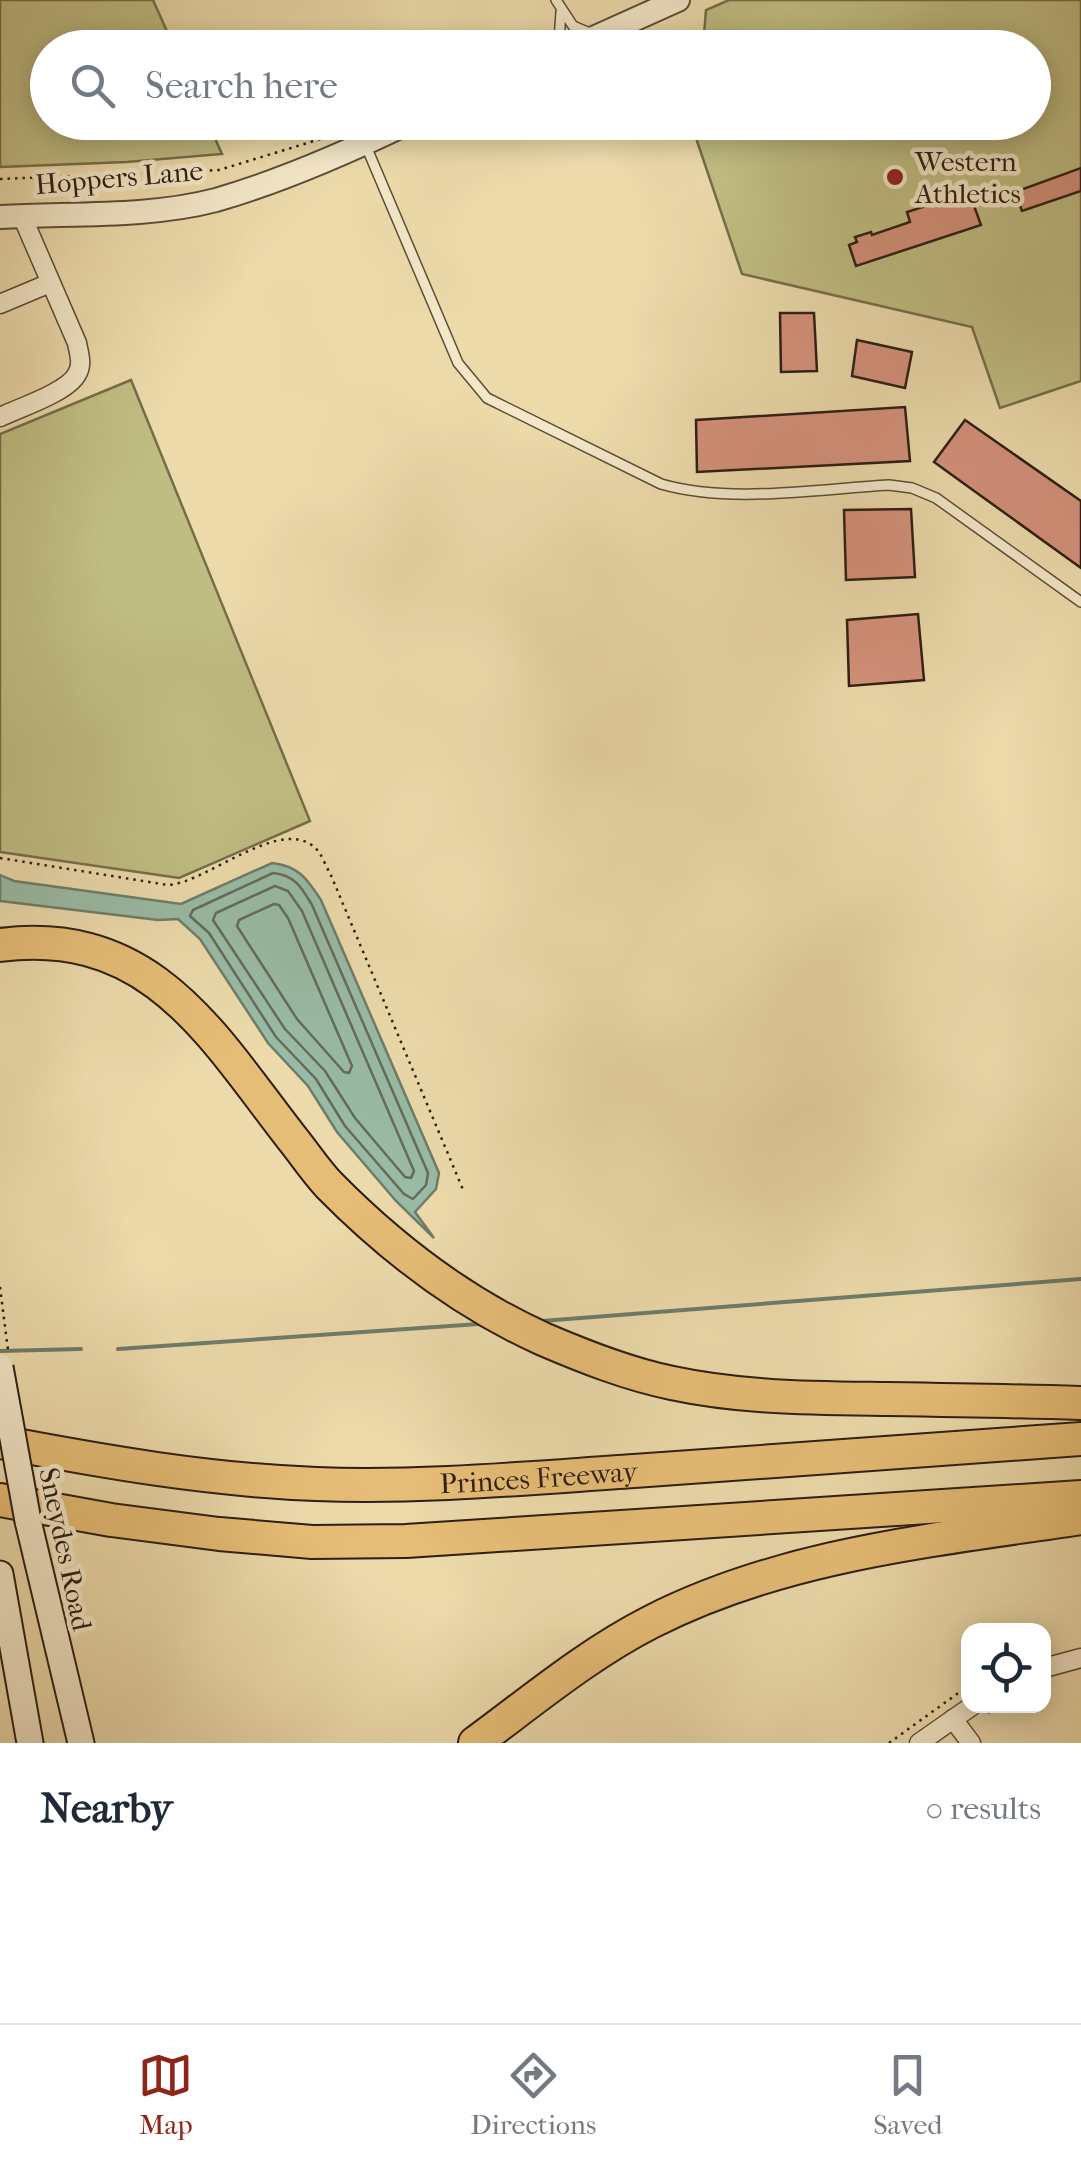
<!DOCTYPE html>
<style>
:root{--surface:#fff;--page:#f2f2f3;--text:#1f2937;--muted:#747a83;--line:#e0e1e3;--accent:#8f2418}
body{margin:0;font-family:"IM FELL French Canon",serif;background:var(--page);color:var(--text)}
.controls{position:absolute;right:30px;bottom:30px;display:grid;overflow:hidden;border-radius:20px;box-shadow:0 5px 25px #0003}
.controls button{width:90px;height:90px;display:grid;place-items:center;padding:0;border:0;border-bottom:2px solid var(--line);background:var(--surface);color:var(--text);font:50px sans-serif}
.list{margin:0;padding:0;list-style:none}
h2{display:flex;justify-content:space-between;align-items:center;height:130px;margin:0;padding:0 40px;font-size:42px}
h2 small{font-size:32px;font-weight:400;color:var(--muted)}
.icon{flex:none;width:55px;height:55px;fill:none;stroke:currentColor;stroke-width:2;stroke-linecap:round;stroke-linejoin:round}
.map{position:relative;flex:none;width:1081px;height:1743px;overflow:hidden}
.search{position:absolute;background:var(--surface);box-shadow:0 5px 25px #0003;left:30px;right:30px;top:30px;height:110px;display:flex;align-items:center;gap:25px;box-sizing:border-box;padding:0 35px;border-radius:55px;color:var(--muted);font-size:38px}
.sheet{height:280px;background:var(--surface)}
nav{display:flex;justify-content:space-around;align-items:center;box-sizing:border-box;height:140px;border-top:2px solid var(--line);background:var(--surface);font-size:28px;color:var(--muted)}
nav a{display:grid;justify-items:center;gap:5px}
nav .on{color:var(--accent)}
.map>svg:first-child{display:block}
.green{fill:#c0bd83;stroke:#766d4a;stroke-width:2.5}
.water{fill:#99bba6;stroke:#6e7c6a;stroke-width:2.5}
.lines{fill:none;stroke-linecap:round;stroke-linejoin:round}
.shore{stroke:#636c5c;stroke-width:2.5}
.stream{stroke:#6e7c6a;stroke-width:4}
.building{fill:#d4917c;stroke:#2d1d11;stroke-width:2.5}
.service-casing{stroke:#5d4c38;stroke-width:12}
.minor-casing{stroke:#5d4c38;stroke-width:21}
.tertiary-casing{stroke:#5d4c38;stroke-width:26}
.secondary-casing{stroke:#2d1d11;stroke-width:29}
.motorway-casing{stroke:#2d1d11;stroke-width:36}
.path{stroke:#2d1d11;stroke-width:2.5;stroke-dasharray:2.5 5;stroke-linecap:butt}
.service{stroke:#f3e7c8;stroke-width:9}
.minor{stroke:#f3e7c8;stroke-width:18}
.tertiary{stroke:#f3e7c8;stroke-width:22}
.secondary{stroke:#f3e7c8;stroke-width:25}
.motorway{stroke:#e6bd76;stroke-width:32}
.secondary-bridge-casing{stroke:#2d1d11;stroke-width:29;stroke-linecap:butt}
.path-bridge{stroke:#2d1d11;stroke-width:2.5;stroke-dasharray:2.5 5;stroke-linecap:butt}
.secondary-bridge{stroke:#f3e7c8;stroke-width:25}
.poi-dot{fill:#8f2418;stroke:#f3e7c8;stroke-width:4}
.labels{text-anchor:middle;stroke-width:9;stroke-linejoin:round;paint-order:stroke}
.poi-label{font-size:28px;fill:#2d1d11;stroke:#f3e7c8;text-anchor:start}
.street-label{font-size:28px;fill:#2d1d11;stroke:#f3e7c8}
</style>
<div class="map">
<svg width="1081" height="1743" viewBox="0 0 1081 1743">
<rect width="100%" height="100%" fill="#ecdaab"/>
<filter id="stains"><feTurbulence type="fractalNoise" baseFrequency=".002" numOctaves="4"/><feColorMatrix values="0 0 0 0 .2 0 0 0 0 .09 0 0 0 0 .02 0 0 0 .5 -.17"/></filter>
<radialGradient id="worn" r=".72"><stop offset=".6" stop-color="#630" stop-opacity="0"/><stop offset="1" stop-color="#630" stop-opacity=".3"/></radialGradient>
<g class="green">
<polygon points="0,0 153,0 174,47 48,48 48,122 208,123 222,154 127,162 0,167"/>
<polygon points="729,0 1081,0 1081,381 1000,408 972,327 742,274 695,135 696,122 1034,122 1034,48 703,47 706,10"/>
<polygon points="131,380 310,821 179,878 0,852 0,434"/>
</g>
<path class="water" d="M272,863C299,866 307,879 321,900L439,1173L436,1189L415,1212L434,1238L396,1201L337,1132L308,1086L268,1043L200,939L178,919L158,920L0,901V875L14,881L181,904Z"/>
<g class="lines">
<g class="shore">
<path d="M273,873C295,875 302,888 312,905L428,1173L426,1185L413,1199L404,1194L345,1126L316,1079L276,1037L209,933L190,916L193,910Z"/>
<polygon points="275,886 288,891 302,911 414,1171 411,1178 405,1177 355,1118 325,1071 285,1029 213,920 216,913"/>
<polygon points="274,904 279,905 288,918 352,1066 349,1073 344,1072 297,1019 237,926 239,920"/>
</g>
<g class="stream">
<polyline points="542,1321 1081,1279"/>
<polyline points="118,1349 479,1324"/>
<polyline points="0,1351 81,1349"/>
</g>
</g>
<g class="building">
<polygon points="1081,168 1081,191 1022,211 1015,192"/>
<polygon points="969,192 981,225 856,266 849,245 857,242 855,237 871,232 872,235 910,222 907,212"/>
<polygon points="780,313 814,313 817,371 781,372"/>
<polygon points="857,340 912,352 905,388 852,376"/>
<polygon points="905,407 910,461 697,472 696,420"/>
<polygon points="965,420 1081,501 1081,568 934,462"/>
<polygon points="911,509 915,577 846,580 844,510"/>
<polygon points="918,614 924,680 849,686 847,620"/>
</g>
<g class="lines">
<g class="service-casing">
<g id="service">
<polyline points="556,0 573,26 592,34"/>
<polyline points="550,48 559,40 561,12"/>
<path d="M366,146L458,363L487,398L661,484C730,504 816,489 889,485L912,488L936,498L1081,602"/>
</g>
</g>
<g class="minor-casing">
<g id="minor">
<polyline points="0,304 50,283"/>
<path d="M0,417C19,408 68,392 77,374C83,364 79,354 77,343L22,216"/>
<polyline points="1044,1668 1081,1658"/>
<polyline points="953,1719 971,1743"/>
<polyline points="919,1743 972,1706"/>
</g>
</g>
<g class="tertiary-casing">
<g id="tertiary">
<polyline points="571,48 678,0"/>
<path d="M0,217C70,213 147,218 216,200C282,181 348,152 410,122"/>
</g>
</g>
<g class="secondary-casing">
<g id="secondary">
<polyline points="28,1521 81,1743"/>
<polyline points="0,1574 30,1743"/>
</g>
</g>
<g class="motorway-casing">
<g id="motorway">
<path d="M0,945C151,926 211,1034 291,1137C304,1153 315,1170 329,1185C392,1249 461,1302 543,1339C585,1357 628,1374 672,1383C742,1398 813,1398 884,1399C949,1400 1015,1401 1081,1403"/>
<path id="s1" d="M0,1442C105,1462 209,1480 316,1484C421,1488 529,1478 634,1471C783,1460 932,1450 1081,1439"/>
<polyline points="0,1500 111,1520 219,1534 312,1542 406,1541 1081,1497"/>
<path d="M475,1743C532,1701 588,1654 651,1622C784,1554 936,1540 1081,1518"/>
</g>
</g>
<g class="path">
<polyline points="525,48 542,40"/>
<polyline points="0,179 219,170 327,137 358,122"/>
<path d="M0,858L168,885C208,883 286,810 319,852C323,858 326,867 330,873L464,1192"/>
<polyline points="988,1713 999,1706"/>
<polyline points="889,1743 968,1686"/>
</g>
<use href="#service" class="service"/>
<use href="#minor" class="minor"/>
<use href="#tertiary" class="tertiary"/>
<use href="#secondary" class="secondary"/>
<use href="#motorway" class="motorway"/>
<g class="secondary-bridge-casing">
<polyline id="secondary-bridge" points="0,1367 28,1521"/>
</g>
<polyline class="path-bridge" points="0,1287 8,1350"/>
<use href="#secondary-bridge" class="secondary-bridge"/>
</g>
<circle class="poi-dot" cx="895" cy="177" r="10"/>
<g class="labels">
<g class="poi-label">
<text x="915" y="171">Western<tspan x="915" dy="32">Athletics</tspan></text>
</g>
<g class="street-label">
<text transform="translate(119 177) rotate(-5)" y="10">Hoppers Lane</text>
<text dy="10" stroke="none"><textPath href="#s1" startOffset="542">Princes Freeway</textPath></text>
<text transform="translate(66 1549) rotate(78)" y="10">Sneydes Road</text>
</g>
</g>
<rect width="100%" height="100%" filter="url(#stains)"/>
<rect width="100%" height="100%" fill="url(#worn)"/>
</svg>
<div class="controls">
<button><svg class="icon" aria-label="locate" viewBox="0 0 24 24"><circle cx="12" cy="12" r="6"/><path d="M12 2v4M12 18v4M2 12h4M18 12h4"/></svg></button>
</div>
<div class="search"><svg class="icon" aria-label="search" viewBox="0 0 24 24"><circle cx="10" cy="10" r="6"/><path d="M15 15l6 6"/></svg>Search here</div>
</div>
<section class="sheet">
<h2>Nearby<small>0 results</small></h2>
<ul class="list">
</ul>
</section>
<nav>
<a class="on"><svg class="icon" aria-label="map" viewBox="0 0 24 24"><path d="M3 6l6-2 6 2 6-2v14l-6 2-6-2-6 2zM9 4v14M15 6v14"/></svg>Map</a>
<a><svg class="icon" aria-label="directions" viewBox="0 0 24 24"><path d="M12 3l9 9-9 9-9-9zM9 14v-3h6M13 9l2 2-2 2"/></svg>Directions</a>
<a><svg class="icon" aria-label="saved" viewBox="0 0 24 24"><path d="M7 4h10v16l-5-4-5 4z"/></svg>Saved</a>
</nav>
